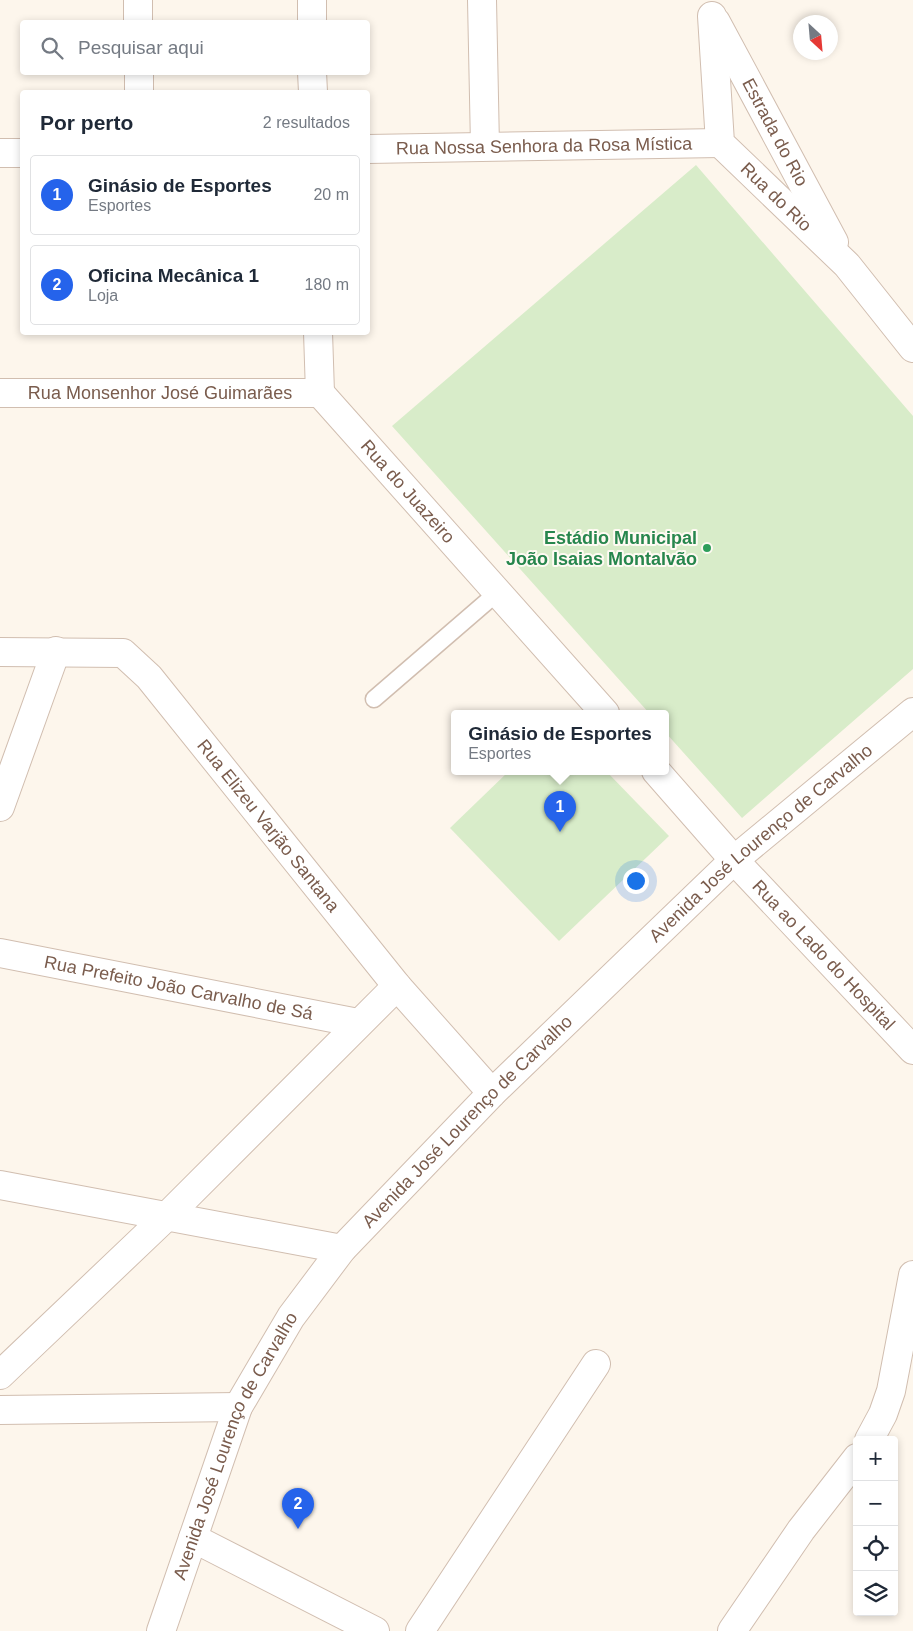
<!DOCTYPE html>
<html lang="pt">
<meta charset="utf-8">
<style>
:root{--surface:#fff;--page:#f6f6f7;--text:#1f2937;--muted:#747a83;--line:#e0e1e3;--accent:#2563eb}
body{margin:0;font-family:Helvetica,sans-serif;background:var(--page);color:var(--text)}
.controls{position:absolute;right:15px;bottom:15px;display:grid;overflow:hidden;border-radius:5px;box-shadow:0 2px 8px #0003}
.controls button{width:45px;height:45px;display:grid;place-items:center;padding:0;border:0;border-bottom:1px solid var(--line);background:var(--surface);color:var(--text);font:25px sans-serif}
.compass{position:absolute;left:793px;top:15px;width:45px;height:45px;border-radius:50%;background:var(--surface);box-shadow:0 2px 8px #0003;rotate:154deg}
.you{position:absolute;left:635px;top:880px;width:18px;height:18px;margin:-12px;border:4px solid #fff;border-radius:50%;background:#1a73e8;box-shadow:0 0 0 8px #1a73e833}
.badge{display:grid;place-items:center;width:32px;height:32px;border-radius:50%;background:var(--accent);color:#fff;font-size:16px;font-weight:700}
.pin{position:absolute;translate:-50% -41px;filter:drop-shadow(0 1px 2px #0008)}
.pin::after{content:'';position:absolute;top:26px;width:18px;height:15px;background:inherit;clip-path:polygon(0 0,100% 0,50% 100%)}
.popup{position:absolute;left:451px;top:710px;width:218px;height:65px;box-sizing:border-box;display:grid;place-content:center;border-radius:5px;background:var(--surface);filter:drop-shadow(0 1px 4px #0005);font-size:16px;white-space:nowrap;color:var(--muted)}
.popup b{font-size:19px;color:var(--text)}
.popup::after{content:'';position:absolute;left:50%;top:100%;margin-left:-10px;border:10px solid transparent;border-top-color:var(--surface)}
.list{margin:0;padding:0;list-style:none}
h2{display:flex;justify-content:space-between;align-items:center;height:65px;margin:0;padding:0 20px;font-size:21px}
h2 small{font-size:16px;font-weight:400;color:var(--muted)}
.list li{display:grid;grid-template-columns:32px 1fr auto;gap:15px;align-items:center;box-sizing:border-box;height:80px;margin:0 10px 10px;padding:0 10px;border:1px solid var(--line);border-radius:5px}
.list b{display:block;font-size:19px;white-space:nowrap}
.list p{margin:0;font-size:16px;white-space:nowrap;color:var(--muted)}
.list em{font-size:16px;font-style:normal;color:var(--muted)}
.icon{flex:none;width:28px;height:28px;fill:none;stroke:currentColor;stroke-width:2;stroke-linecap:round;stroke-linejoin:round}
.map{position:relative;flex:none;width:913px;height:1631px;overflow:hidden}
.search{position:absolute;background:var(--surface);box-shadow:0 2px 8px #0003;left:20px;top:20px;width:350px;height:55px;display:flex;align-items:center;gap:12px;box-sizing:border-box;padding:0 18px;border-radius:5px;color:var(--muted);font-size:19px}
.panel{position:absolute;background:var(--surface);box-shadow:0 2px 8px #0003;left:20px;top:90px;width:350px;height:245px;border-radius:5px}
.map>svg:first-child{display:block}
.green{fill:#d8ecc9}
.lines{fill:none;stroke-linecap:round;stroke-linejoin:round}
.service-casing{stroke:#d1beb0;stroke-width:19}
.minor-casing{stroke:#d1beb0;stroke-width:30}
.service{stroke:#fff;stroke-width:16}
.minor{stroke:#fff;stroke-width:28}
.leisure-dot{fill:#2e9e5b;stroke:#fffaf3;stroke-width:2}
.labels{text-anchor:middle;stroke-width:4;stroke-linejoin:round;paint-order:stroke}
.street-label{font-size:18px;fill:#7a5c4d;stroke:#fffaf3}
.leisure-label{font-size:18px;font-weight:bold;fill:#27864d;stroke:#fffaf3;text-anchor:end}
</style>
<div class="map">
<svg width="913" height="1631" viewBox="0 0 913 1631">
<rect width="100%" height="100%" fill="#fdf6ec"/>
<g class="green">
<polygon points="696,165 913,416 913,669 742,818 665,732 665,713 649,713 392,426"/>
<polygon points="509,771 606,771 669,836 559,941 450,828"/>
</g>
<g class="lines">
<g class="service-casing">
<polyline id="service" points="374,699 498,592"/>
</g>
<g class="minor-casing">
<g id="minor">
<polyline points="138,0 138,22"/>
<polyline points="312,0 312,22"/>
<polyline points="482,0 485,146"/>
<path id="s1" d="M712,16L720,143L847,265L913,348"/>
<path id="s2" d="M716,22L834,242"/>
<polyline points="139,72 139,92"/>
<polyline points="312,72 313,92"/>
<path id="s3" d="M368,149L720,143"/>
<polyline points="0,153 22,153"/>
<polyline points="318,332 320,393"/>
<path id="s4" d="M0,393H320"/>
<path id="s5" d="M320,393L605,713"/>
<path id="s6" d="M0,652L123,653L149,677L397,986L492,1093"/>
<path id="s7" d="M656,771L734,860L913,1050"/>
<polyline points="0,807 56,651"/>
<path id="s8" d="M0,953L358,1023"/>
<polyline points="0,1185 342,1249"/>
<polyline points="0,1375 166,1217 397,986"/>
<polyline points="0,1410 238,1407"/>
<polyline points="869,1440 883,1414 891,1391 913,1275"/>
<polyline points="193,1538 375,1631"/>
<path id="s9" d="M161,1631L238,1407L291,1317L342,1249L492,1093L734,860L913,712"/>
<polyline points="420,1631 596,1364"/>
<polyline points="732,1631 801,1530 857,1458"/>
</g>
</g>
<use href="#service" class="service"/>
<use href="#minor" class="minor"/>
</g>
<circle class="leisure-dot" cx="707" cy="548" r="5"/>
<g class="labels">
<g class="street-label">
<text dy="6" stroke="none"><textPath href="#s2" startOffset="125">Estrada do Rio</textPath></text>
<text dy="6" stroke="none"><textPath href="#s3" startOffset="176">Rua Nossa Senhora da Rosa Mística</textPath></text>
<text dy="6" stroke="none"><textPath href="#s1" startOffset="205">Rua do Rio</textPath></text>
<text dy="6" stroke="none"><textPath href="#s4" startOffset="160">Rua Monsenhor José Guimarães</textPath></text>
<text dy="6" stroke="none"><textPath href="#s5" startOffset="132">Rua do Juazeiro</textPath></text>
<text dy="6" stroke="none"><textPath href="#s6" startOffset="349">Rua Elizeu Varjão Santana</textPath></text>
<text dy="6" stroke="none"><textPath href="#s9" startOffset="1010">Avenida José Lourenço de Carvalho</textPath></text>
<text dy="6" stroke="none"><textPath href="#s7" startOffset="249">Rua ao Lado do Hospital</textPath></text>
<text dy="6" stroke="none"><textPath href="#s8" startOffset="182">Rua Prefeito João Carvalho de Sá</textPath></text>
<text dy="6" stroke="none"><textPath href="#s9" startOffset="605">Avenida José Lourenço de Carvalho</textPath></text>
<text dy="6" stroke="none"><textPath href="#s9" startOffset="200">Avenida José Lourenço de Carvalho</textPath></text>
</g>
<g class="leisure-label">
<text x="697" y="544">Estádio Municipal<tspan x="697" dy="21">João Isaias Montalvão</tspan></text>
</g>
</g>
</svg>
<div class="controls">
<button>+</button>
<button>−</button>
<button><svg class="icon" aria-label="locate" viewBox="0 0 24 24"><circle cx="12" cy="12" r="6"/><path d="M12 2v4M12 18v4M2 12h4M18 12h4"/></svg></button>
<button><svg class="icon" aria-label="layers" viewBox="0 0 24 24"><path d="M12 4l9 5-9 5-9-5zM3 14l9 5 9-5"/></svg></button>
</div>
<svg class="compass" viewBox="-18 -18 36 36"><path d="M0-13l5 13h-10z" fill="#e53935"/><path d="M0 13l5-13h-10z" fill="#747a83"/></svg>
<div class="you"></div>
<div class="pin badge" style="left:560px;top:832px">1</div>
<div class="popup"><b>Ginásio de Esportes</b>Esportes</div>
<div class="pin badge" style="left:298px;top:1529px">2</div>
<div class="search"><svg class="icon" aria-label="search" viewBox="0 0 24 24"><circle cx="10" cy="10" r="6"/><path d="M15 15l6 6"/></svg>Pesquisar aqui</div>
<section class="panel">
<h2>Por perto<small>2 resultados</small></h2>
<ul class="list">
<li><span class="badge">1</span><div><b>Ginásio de Esportes</b><p>Esportes</p></div><em>20 m</em></li>
<li><span class="badge">2</span><div><b>Oficina Mecânica 1</b><p>Loja</p></div><em>180 m</em></li>
</ul>
</section>
</div>
